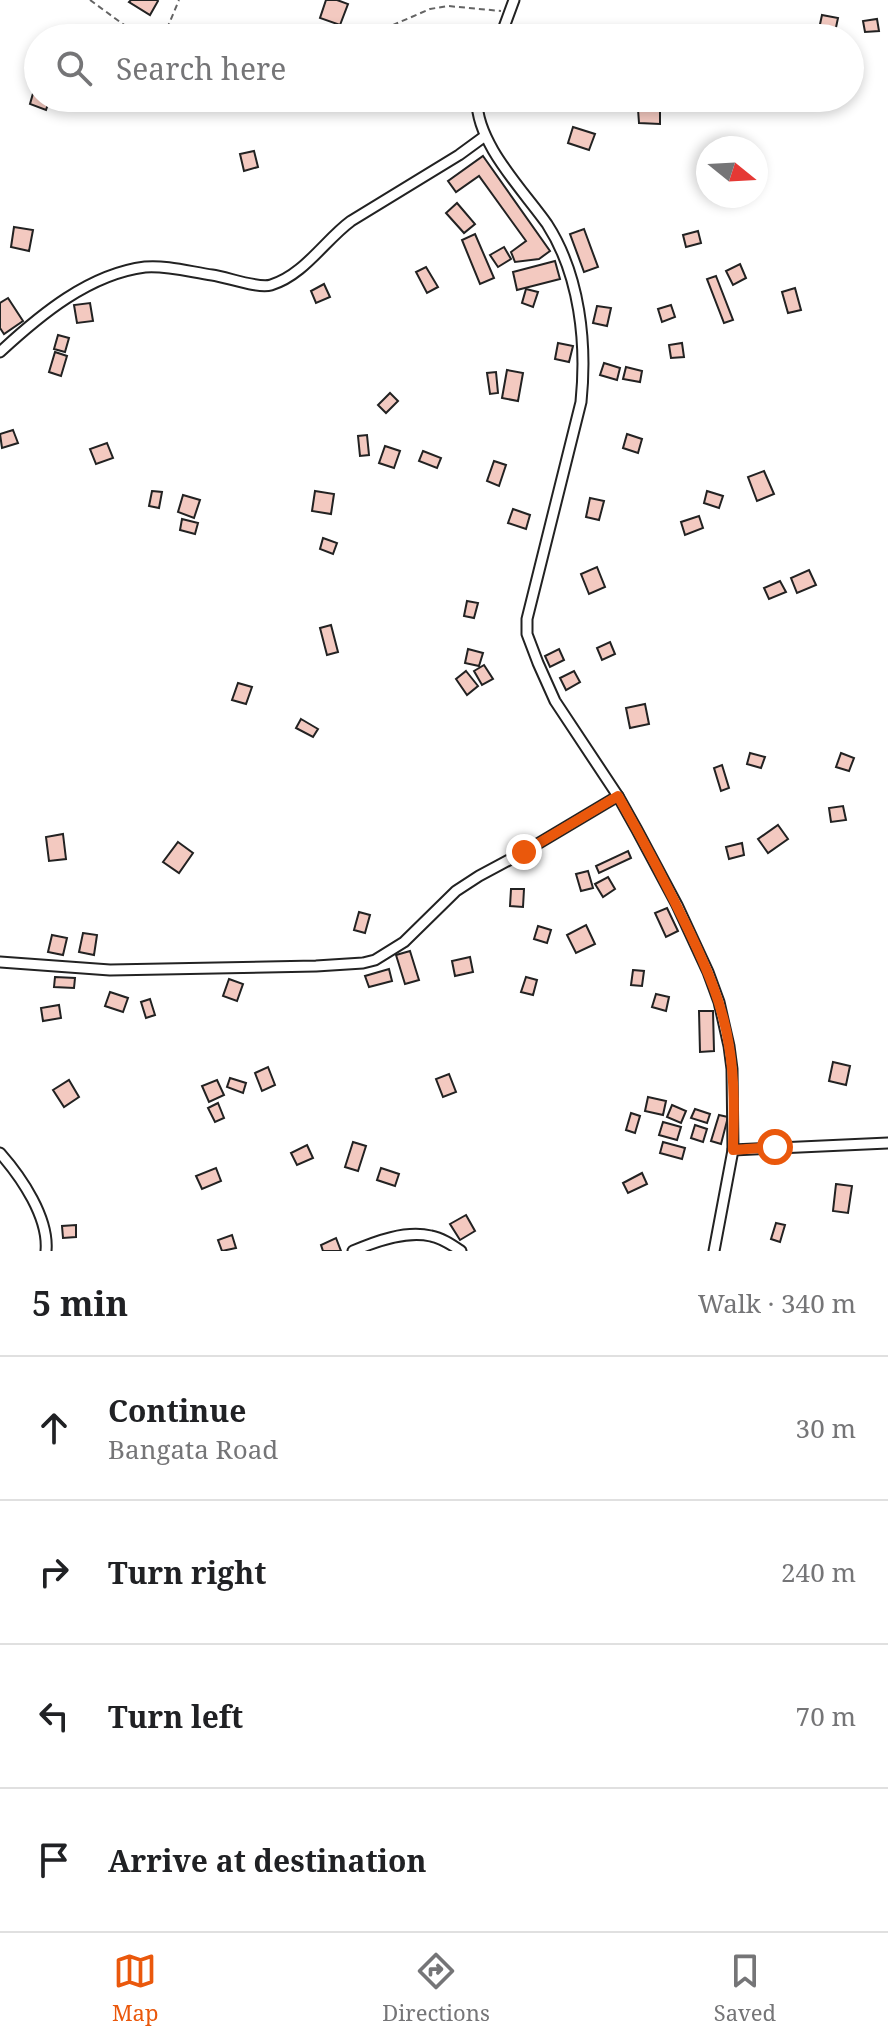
<!DOCTYPE html>
<meta charset="utf-8">
<style>
:root{--surface:#fff;--page:#f2f2f2;--text:#202124;--muted:#757577;--line:#e0e0e0;--accent:#ea580c}
body{margin:0;font-family:"Noto Serif",serif;background:var(--page);color:var(--text)}
.compass{position:absolute;left:696px;top:136px;width:72px;height:72px;border-radius:50%;background:var(--surface);box-shadow:0 4px 12px #0003;rotate:108deg}
.stop{position:absolute;width:24px;height:24px;margin:-18px;border:6px solid #ea580c;border-radius:50%;background:#fff}
.stop.end{background:#ea580c;border-color:#fff;box-shadow:0 2px 8px #0008}
.list{margin:0;padding:0;list-style:none}
h2{display:flex;justify-content:space-between;align-items:center;height:104px;margin:0;padding:0 32px;font-size:34px}
h2 small{font-size:26px;font-weight:400;color:var(--muted)}
.list li{display:grid;grid-template-columns:52px 1fr auto;gap:24px;align-items:center;box-sizing:border-box;height:144px;padding:0 32px;border-top:2px solid var(--line)}
.list b{display:block;font-size:30px;white-space:nowrap}
.list p{margin:0;font-size:26px;white-space:nowrap;color:var(--muted)}
.list em{font-size:26px;font-style:normal;color:var(--muted)}
.icon{flex:none;width:44px;height:44px;fill:none;stroke:currentColor;stroke-width:2;stroke-linecap:round;stroke-linejoin:round}
.map{position:relative;flex:none;width:888px;height:1251px;overflow:hidden}
.search{position:absolute;background:var(--surface);box-shadow:0 4px 12px #0003;left:24px;right:24px;top:24px;height:88px;display:flex;align-items:center;gap:20px;box-sizing:border-box;padding:0 28px;border-radius:44px;color:var(--muted);font-size:30px}
.sheet{height:680px;background:var(--surface)}
nav{display:flex;justify-content:space-around;align-items:center;box-sizing:border-box;height:112px;border-top:2px solid var(--line);background:var(--surface);font-size:22px;color:var(--muted)}
nav a{display:grid;justify-items:center;gap:4px}
nav .on{color:var(--accent)}
.map>svg:first-child{display:block}
.building{fill:#f3c9c0;stroke:#222;stroke-width:2}
.lines{fill:none;stroke-linecap:round;stroke-linejoin:round}
.minor-casing{stroke:#222;stroke-width:13}
.path{stroke:#646464;stroke-width:2;stroke-dasharray:6 4;stroke-linecap:butt}
.minor{stroke:#fff;stroke-width:9}
.route{stroke:#ea580c;stroke-width:10}
</style>
<div class="map">
<svg width="888" height="1251" viewBox="0 0 888 1251">
<rect width="100%" height="100%" fill="#fff"/>
<g class="building">
<polygon points="131,0 157,0 158,1 150,15 129,2"/>
<polygon points="326,0 337,0 348,4 340,25 320,18"/>
<polygon points="822,15 838,18 835,32 819,29"/>
<polygon points="877,19 879,31 865,32 863,21"/>
<polygon points="34,90 38,92 38,98 50,98 46,110 30,104"/>
<polygon points="622,98 666,98 666,105 660,107 660,124 639,123 638,109 623,110"/>
<polygon points="573,127 595,134 589,150 568,143"/>
<polygon points="254,151 258,167 244,171 240,154"/>
<polygon points="483,156 550,251 539,259 515,262 511,252 526,241 479,176 456,192 448,181"/>
<polygon points="457,203 475,224 464,233 446,213"/>
<polygon points="14,227 33,230 29,251 11,247"/>
<polygon points="584,229 598,267 584,272 570,234"/>
<polygon points="698,231 701,243 686,247 683,235"/>
<polygon points="475,234 494,278 480,284 462,240"/>
<polygon points="504,247 511,259 498,267 490,255"/>
<polygon points="555,261 560,279 517,290 513,272"/>
<polygon points="740,264 746,278 733,285 726,271"/>
<polygon points="426,267 438,287 427,293 416,272"/>
<polygon points="716,276 733,320 724,323 707,279"/>
<polygon points="324,284 330,297 316,303 311,291"/>
<polygon points="795,288 801,310 788,313 782,292"/>
<polygon points="526,289 538,292 533,307 522,303"/>
<polygon points="8,298 23,321 4,334 0,328 0,303"/>
<polygon points="90,303 93,321 77,323 74,305"/>
<polygon points="671,305 675,317 662,322 658,309"/>
<polygon points="597,306 611,308 607,326 593,323"/>
<polygon points="58,335 69,338 65,352 54,349"/>
<polygon points="558,343 573,346 569,362 555,359"/>
<polygon points="682,343 684,357 671,358 669,345"/>
<polygon points="55,352 67,356 61,376 49,372"/>
<polygon points="604,363 620,368 617,380 600,375"/>
<polygon points="626,367 642,371 640,382 623,379"/>
<polygon points="507,370 523,373 518,401 502,398"/>
<polygon points="496,372 498,393 490,394 487,373"/>
<polygon points="390,393 398,401 386,413 378,405"/>
<polygon points="13,430 18,443 2,448 0,434"/>
<polygon points="627,434 642,439 638,453 623,448"/>
<polygon points="367,435 369,455 360,456 358,436"/>
<polygon points="107,443 113,458 96,464 90,449"/>
<polygon points="385,446 400,451 394,468 379,463"/>
<polygon points="423,451 441,458 437,468 419,461"/>
<polygon points="494,461 506,465 499,486 487,481"/>
<polygon points="764,471 774,494 757,501 748,477"/>
<polygon points="152,491 162,492 159,508 149,506"/>
<polygon points="315,491 334,494 331,514 312,511"/>
<polygon points="707,491 723,496 719,508 704,503"/>
<polygon points="183,495 200,500 194,518 178,512"/>
<polygon points="590,498 604,501 599,520 586,517"/>
<polygon points="513,509 530,515 526,529 508,523"/>
<polygon points="699,516 703,528 685,535 681,522"/>
<polygon points="182,519 198,523 195,534 180,530"/>
<polygon points="323,538 337,543 333,554 320,549"/>
<polygon points="597,567 605,587 589,594 581,574"/>
<polygon points="809,570 816,585 797,593 791,578"/>
<polygon points="780,581 786,592 769,599 764,588"/>
<polygon points="467,601 478,603 474,618 464,616"/>
<polygon points="331,625 338,652 327,655 320,628"/>
<polygon points="610,642 615,654 602,660 597,648"/>
<polygon points="468,649 483,653 479,666 465,663"/>
<polygon points="559,649 564,660 550,667 545,656"/>
<polygon points="484,665 493,679 482,685 474,671"/>
<polygon points="466,671 478,686 467,695 456,679"/>
<polygon points="574,671 580,682 566,690 560,678"/>
<polygon points="238,683 252,687 246,704 232,700"/>
<polygon points="645,704 649,724 630,728 626,708"/>
<polygon points="301,719 318,729 313,737 296,728"/>
<polygon points="750,753 765,757 761,768 747,764"/>
<polygon points="841,753 854,758 849,771 836,767"/>
<polygon points="722,765 729,788 721,791 714,768"/>
<polygon points="843,806 846,820 831,822 829,808"/>
<polygon points="778,825 788,839 768,853 758,839"/>
<polygon points="63,834 66,859 49,861 46,837"/>
<polygon points="178,842 193,853 179,873 163,862"/>
<polygon points="742,843 744,855 729,859 726,847"/>
<polygon points="628,851 631,858 599,873 596,866"/>
<polygon points="588,871 593,888 581,891 576,874"/>
<polygon points="608,877 615,889 603,897 595,884"/>
<polygon points="511,889 524,889 523,907 510,906"/>
<polygon points="667,908 678,931 666,937 655,913"/>
<polygon points="359,912 370,915 365,933 354,930"/>
<polygon points="586,925 595,944 576,953 567,935"/>
<polygon points="538,926 551,930 547,943 534,939"/>
<polygon points="83,933 97,935 94,955 79,952"/>
<polygon points="52,935 67,938 63,955 48,952"/>
<polygon points="410,951 419,980 405,984 396,955"/>
<polygon points="470,957 473,972 455,976 452,961"/>
<polygon points="389,969 392,981 369,987 365,976"/>
<polygon points="633,970 644,971 642,986 631,985"/>
<polygon points="55,977 75,978 74,988 54,987"/>
<polygon points="526,977 537,980 533,995 521,992"/>
<polygon points="229,979 243,984 237,1001 223,996"/>
<polygon points="110,992 128,998 123,1012 105,1006"/>
<polygon points="656,994 669,997 666,1011 652,1007"/>
<polygon points="150,999 155,1015 146,1018 141,1002"/>
<polygon points="59,1005 61,1018 43,1021 41,1008"/>
<polygon points="699,1011 713,1011 714,1051 700,1052"/>
<polygon points="833,1062 850,1066 846,1085 829,1081"/>
<polygon points="268,1067 275,1085 262,1091 255,1073"/>
<polygon points="449,1074 456,1092 443,1097 436,1079"/>
<polygon points="230,1078 246,1083 243,1093 227,1087"/>
<polygon points="69,1080 79,1097 64,1107 53,1090"/>
<polygon points="217,1080 224,1095 209,1102 202,1086"/>
<polygon points="648,1097 666,1101 663,1115 645,1111"/>
<polygon points="218,1103 224,1118 215,1122 208,1108"/>
<polygon points="672,1105 686,1111 681,1123 667,1117"/>
<polygon points="695,1109 710,1114 707,1123 691,1118"/>
<polygon points="631,1113 640,1116 635,1133 626,1130"/>
<polygon points="719,1115 728,1117 721,1144 711,1141"/>
<polygon points="663,1122 681,1127 677,1140 659,1135"/>
<polygon points="695,1125 707,1129 703,1142 691,1138"/>
<polygon points="353,1142 366,1146 358,1171 345,1167"/>
<polygon points="663,1142 685,1148 682,1159 660,1153"/>
<polygon points="307,1145 313,1158 297,1165 291,1153"/>
<polygon points="216,1168 221,1181 202,1189 196,1176"/>
<polygon points="381,1168 399,1174 395,1186 377,1180"/>
<polygon points="642,1173 647,1184 628,1193 623,1183"/>
<polygon points="836,1184 852,1186 848,1213 833,1211"/>
<polygon points="466,1215 475,1231 460,1240 450,1224"/>
<polygon points="776,1223 785,1225 780,1242 771,1239"/>
<polygon points="76,1225 76,1237 63,1238 62,1226"/>
<polygon points="232,1235 236,1248 222,1251 218,1240"/>
<polygon points="336,1238 341,1251 323,1251 321,1245"/>
</g>
<g class="lines">
<g class="minor-casing">
<g id="minor">
<polyline points="500,38 514,0"/>
<path d="M477,98C475,142 523,190 547,224C580,275 587,343 581,402L527,619V634L538,663L555,701L618,796L637,830L677,905L708,972L719,1002L729,1046L732,1069L733,1150L714,1251"/>
<path d="M0,352C40,315 89,274 145,267C166,265 191,272 212,275C227,277 258,289 271,285C304,275 325,240 351,221L459,155L485,136"/>
<polyline points="0,962 110,970 316,966 363,963 375,960 404,942 456,891 479,876 524,852 618,796"/>
<polyline points="733,1150 888,1143"/>
<path d="M0,1153C22,1178 49,1218 46,1251"/>
<path d="M353,1251C376,1241 406,1230 431,1236C442,1238 452,1245 461,1251"/>
</g>
</g>
<g class="path">
<polyline points="90,0 142,38"/>
<polyline points="163,38 179,0"/>
<polyline points="324,38 386,28 430,9 448,6 501,11"/>
</g>
<use href="#minor" class="minor"/>
</g>
<g class="lines">
<path class="route" d="M524,852L618,796C643,840 667,885 689,931C707,969 723,1005 729,1046C735,1080 734,1116 733,1150L775,1147"/>
</g>
</svg>
<svg class="compass" viewBox="-18 -18 36 36"><path d="M0-13l5 13h-10z" fill="#e53935"/><path d="M0 13l5-13h-10z" fill="#757577"/></svg>
<div class="stop" style="left:775px;top:1147px"></div>
<div class="stop end" style="left:524px;top:852px"></div>
<div class="search"><svg class="icon" aria-label="search" viewBox="0 0 24 24"><circle cx="10" cy="10" r="6"/><path d="M15 15l6 6"/></svg>Search here</div>
</div>
<section class="sheet">
<h2>5 min<small>Walk · 340 m</small></h2>
<ul class="list">
<li><svg class="icon" aria-label="ahead" viewBox="0 0 24 24"><path d="M12 20V5M6 11l6-6 6 6"/></svg><div><b>Continue</b><p>Bangata Road</p></div><em>30 m</em></li>
<li><svg class="icon" aria-label="right" viewBox="0 0 24 24"><path d="M7 20v-9h11M14 6l5 5-5 5"/></svg><div><b>Turn right</b></div><em>240 m</em></li>
<li><svg class="icon" aria-label="left" viewBox="0 0 24 24"><path d="M17 20v-9H6M10 6l-5 5 5 5"/></svg><div><b>Turn left</b></div><em>70 m</em></li>
<li><svg class="icon" aria-label="arrive" viewBox="0 0 24 24"><path d="M6 21V4h12l-3 4 3 4H6"/></svg><div><b>Arrive at destination</b></div></li>
</ul>
</section>
<nav>
<a class="on"><svg class="icon" aria-label="map" viewBox="0 0 24 24"><path d="M3 6l6-2 6 2 6-2v14l-6 2-6-2-6 2zM9 4v14M15 6v14"/></svg>Map</a>
<a><svg class="icon" aria-label="directions" viewBox="0 0 24 24"><path d="M12 3l9 9-9 9-9-9zM9 14v-3h6M13 9l2 2-2 2"/></svg>Directions</a>
<a><svg class="icon" aria-label="saved" viewBox="0 0 24 24"><path d="M7 4h10v16l-5-4-5 4z"/></svg>Saved</a>
</nav>
